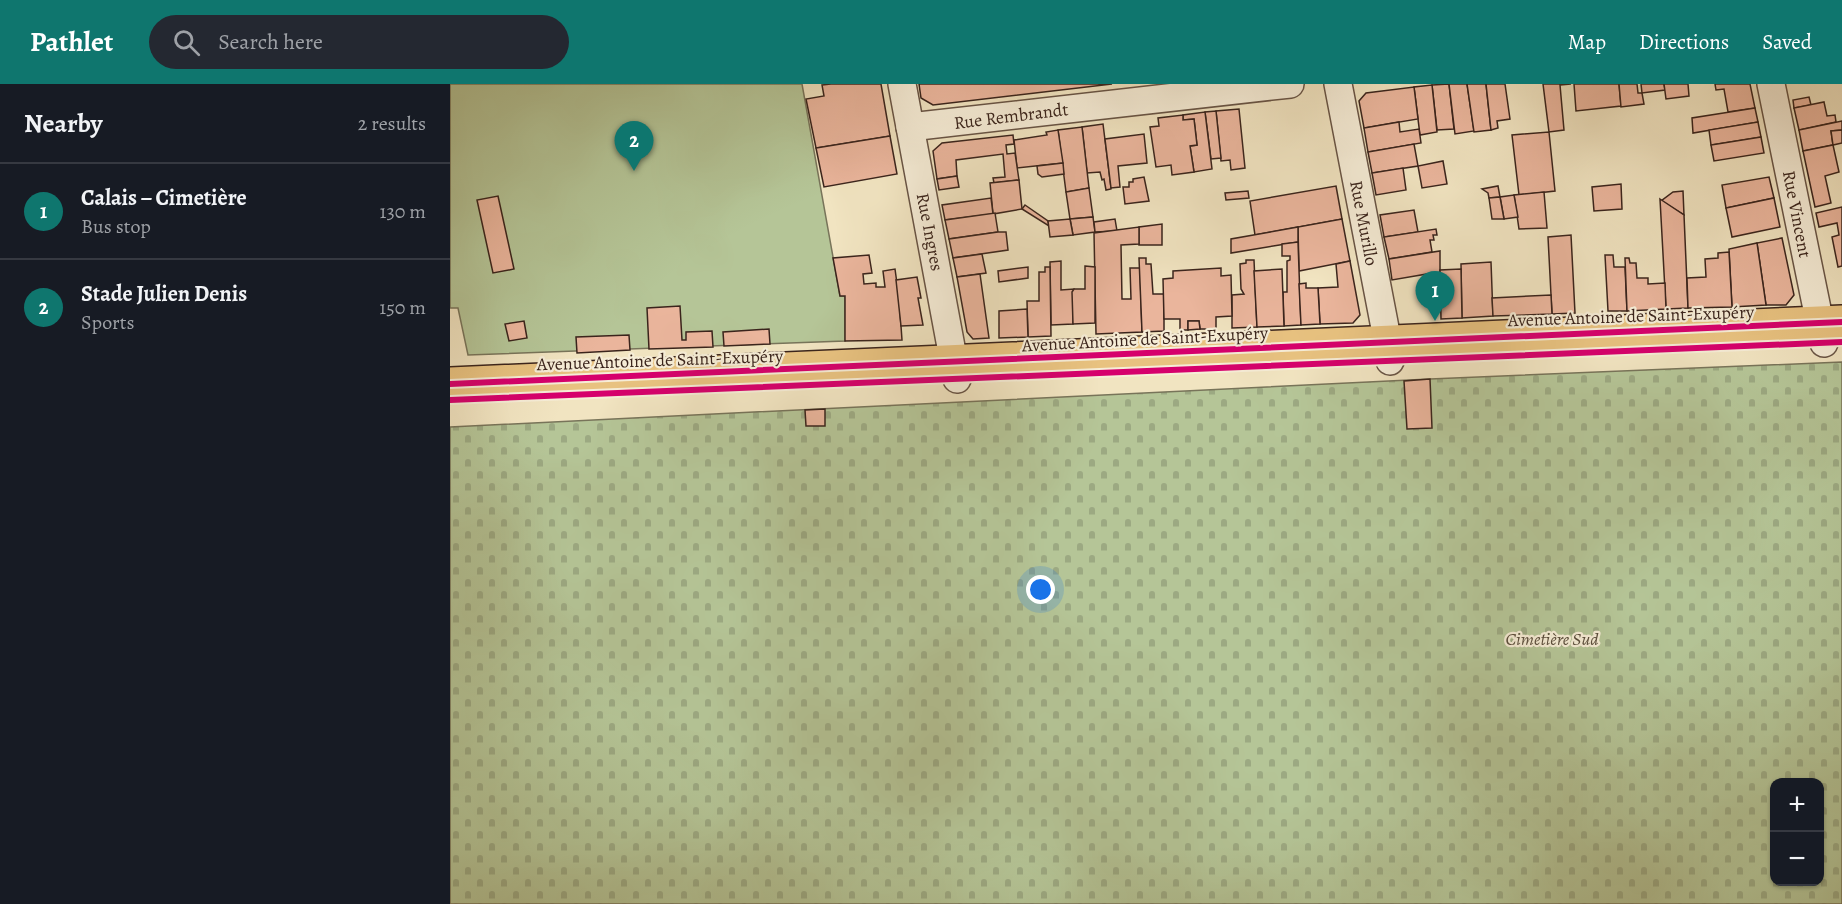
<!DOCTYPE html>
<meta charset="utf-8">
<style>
:root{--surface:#171b24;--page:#242831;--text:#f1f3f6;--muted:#9ea1a6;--line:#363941;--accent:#0f766e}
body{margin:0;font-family:Alegreya,serif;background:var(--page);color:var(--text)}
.controls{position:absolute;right:18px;bottom:18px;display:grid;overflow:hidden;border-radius:12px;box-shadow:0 2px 4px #0004}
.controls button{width:54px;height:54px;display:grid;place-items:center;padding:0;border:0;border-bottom:2px solid var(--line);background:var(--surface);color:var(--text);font:30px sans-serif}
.you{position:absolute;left:591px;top:506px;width:21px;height:21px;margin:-15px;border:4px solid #fff;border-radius:50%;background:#1a73e8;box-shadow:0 0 0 9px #1a73e833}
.badge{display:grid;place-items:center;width:39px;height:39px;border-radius:50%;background:var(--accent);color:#fff;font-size:20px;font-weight:700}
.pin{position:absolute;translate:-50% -50px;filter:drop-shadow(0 2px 3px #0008)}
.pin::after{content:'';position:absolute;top:32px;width:21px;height:18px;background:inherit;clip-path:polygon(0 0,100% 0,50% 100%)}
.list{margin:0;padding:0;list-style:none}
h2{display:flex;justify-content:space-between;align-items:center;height:78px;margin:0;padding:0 24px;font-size:26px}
h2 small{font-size:20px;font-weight:400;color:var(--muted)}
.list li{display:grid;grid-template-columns:39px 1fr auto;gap:18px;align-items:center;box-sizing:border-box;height:96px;padding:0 24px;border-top:2px solid var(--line)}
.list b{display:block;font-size:22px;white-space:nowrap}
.list p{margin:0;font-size:20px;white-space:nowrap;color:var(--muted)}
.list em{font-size:20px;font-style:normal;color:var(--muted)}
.icon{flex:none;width:33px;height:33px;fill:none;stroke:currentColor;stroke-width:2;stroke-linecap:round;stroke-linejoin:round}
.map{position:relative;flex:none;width:1392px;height:820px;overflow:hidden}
header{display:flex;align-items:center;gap:36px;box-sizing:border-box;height:84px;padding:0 30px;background:var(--accent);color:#fff}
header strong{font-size:28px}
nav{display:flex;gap:33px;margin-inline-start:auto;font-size:21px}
.search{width:420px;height:54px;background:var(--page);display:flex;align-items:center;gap:15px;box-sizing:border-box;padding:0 21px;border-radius:33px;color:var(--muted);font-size:22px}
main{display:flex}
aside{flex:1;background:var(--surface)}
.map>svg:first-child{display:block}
.grass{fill:#b5c597;stroke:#78745a;stroke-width:1.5}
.cemetery{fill:url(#cemetery-stones);stroke:#78745a;stroke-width:1.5;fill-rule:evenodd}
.building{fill:#eab59c;stroke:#3a241c;stroke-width:1.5}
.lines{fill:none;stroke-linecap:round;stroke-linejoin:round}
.minor-casing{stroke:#685445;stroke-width:30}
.major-casing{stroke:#3a241c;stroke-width:36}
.minor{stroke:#f6edd7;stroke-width:27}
.major{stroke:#e8c280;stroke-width:33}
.cycleway-casing{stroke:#f6edd7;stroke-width:10}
.cycleway{stroke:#d6006c;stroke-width:6}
.labels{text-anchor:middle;stroke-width:4.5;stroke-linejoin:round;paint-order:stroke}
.street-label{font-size:18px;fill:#3a241c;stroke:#f6edd7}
.park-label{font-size:18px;font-style:italic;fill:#594c3b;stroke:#f6edd7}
</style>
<header>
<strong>Pathlet</strong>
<div class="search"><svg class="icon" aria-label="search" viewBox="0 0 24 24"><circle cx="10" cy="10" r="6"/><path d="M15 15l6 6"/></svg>Search here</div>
<nav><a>Map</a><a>Directions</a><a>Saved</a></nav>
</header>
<main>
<aside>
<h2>Nearby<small>2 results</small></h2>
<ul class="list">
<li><span class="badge">1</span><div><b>Calais – Cimetière</b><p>Bus stop</p></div><em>130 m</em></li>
<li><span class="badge">2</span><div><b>Stade Julien Denis</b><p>Sports</p></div><em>150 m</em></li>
</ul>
</aside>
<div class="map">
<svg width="1392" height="820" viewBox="0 0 1392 820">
<defs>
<pattern id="cemetery-stones" width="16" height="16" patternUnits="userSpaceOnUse" patternTransform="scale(1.5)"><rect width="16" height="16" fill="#b5c597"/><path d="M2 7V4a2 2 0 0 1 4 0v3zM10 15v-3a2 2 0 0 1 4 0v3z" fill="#9ca982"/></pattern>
</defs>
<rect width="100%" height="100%" fill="#f1e4c1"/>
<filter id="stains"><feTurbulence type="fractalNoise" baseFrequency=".00333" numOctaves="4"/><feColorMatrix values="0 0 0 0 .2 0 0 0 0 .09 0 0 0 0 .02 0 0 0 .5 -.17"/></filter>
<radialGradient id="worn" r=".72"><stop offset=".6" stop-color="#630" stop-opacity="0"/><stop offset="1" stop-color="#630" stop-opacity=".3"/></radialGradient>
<polygon class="grass" points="0,0 352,0 390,212 395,212 395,257 18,271 8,224 0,224"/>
<path class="cemetery" d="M1392,278V820H0V343L980,295ZM1324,698H1370V798H1324Z"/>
<g class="building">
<polygon points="381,0 431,0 440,52 366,64 356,15 374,12 372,1"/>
<polygon points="469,0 662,0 483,21 471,14"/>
<polygon points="999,0 1004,45 987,46 982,1"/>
<polygon points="999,0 1017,0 1024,47 1005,50"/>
<polygon points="1017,0 1036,0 1041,46 1024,48"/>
<polygon points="1036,0 1055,0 1060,35 1047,37 1048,44 1041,46"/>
<polygon points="1093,0 1121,0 1110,1 1114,46 1099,48"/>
<polygon points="1124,0 1169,0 1171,22 1126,27"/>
<polygon points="1169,0 1187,0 1188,9 1192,9 1194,20 1171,23"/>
<polygon points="1191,0 1214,0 1215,6 1192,9"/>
<polygon points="1214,0 1238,0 1239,12 1216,15"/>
<polygon points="1265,0 1300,0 1305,24 1278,28 1274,5 1266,6"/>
<polygon points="982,1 987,48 970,51 964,3"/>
<polygon points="964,3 968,35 914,44 909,17 916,9"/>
<polygon points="1359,13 1361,21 1344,24 1343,16"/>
<polygon points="1374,18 1377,32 1385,31 1386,38 1349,46 1344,24"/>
<polygon points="1305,24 1308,38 1243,49 1242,34"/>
<polygon points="789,25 795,84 781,86 780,76 771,77 766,27"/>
<polygon points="766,27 771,74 761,75 755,28"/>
<polygon points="755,28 762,85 744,88 740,62 747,61 744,35 733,36 733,31"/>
<polygon points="733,31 733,36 744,35 747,61 740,62 744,88 722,91 721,81 706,83 700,43 709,42 708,34"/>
<polygon points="1392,37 1392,46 1381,47 1383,61 1353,67 1349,46"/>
<polygon points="949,38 950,48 969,45 971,59 918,68 914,44"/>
<polygon points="1308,38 1311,53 1261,61 1259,46"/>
<polygon points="653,40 661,104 661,105 656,106 654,95 652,96 650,88 637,89 632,43"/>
<polygon points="632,43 639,104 616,108 608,46"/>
<polygon points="608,46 613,79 567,84 564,56 597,51 596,48"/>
<polygon points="1392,46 1392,59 1383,61 1381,47"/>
<polygon points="1099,48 1105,107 1069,111 1062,51"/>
<polygon points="694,50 697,79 668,82 670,103 661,104 655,55"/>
<polygon points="563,51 564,60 556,61 557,70 565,69 569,96 544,99 543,94 555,93 553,70 506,76 507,92 487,95 483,67 492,59"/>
<polygon points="440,52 447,90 374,103 366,64"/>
<polygon points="1311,53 1314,69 1264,77 1261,61"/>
<polygon points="964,60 968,82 922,89 918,68"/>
<polygon points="1383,61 1389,88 1375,92 1381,119 1365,123 1353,67"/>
<polygon points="993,77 997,100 972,104 968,82"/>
<polygon points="613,79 614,90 592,93 588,90 587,82"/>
<polygon points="953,84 956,106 926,111 922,89"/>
<polygon points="507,92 509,103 489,106 487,95"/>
<polygon points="694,93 699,117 675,120 673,103 679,103 679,98 683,98 683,95"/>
<polygon points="1319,93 1324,114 1276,124 1272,101"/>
<polygon points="569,96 572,125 543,130 540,99"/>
<polygon points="1171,100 1172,125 1144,127 1142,103"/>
<polygon points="886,102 892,135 805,151 800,117"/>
<polygon points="1048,102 1050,113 1039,114 1038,109 1032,105"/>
<polygon points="639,104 643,133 620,135 616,108"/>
<polygon points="798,107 799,114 776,116 775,109"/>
<polygon points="1233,107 1234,131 1211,117 1223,108"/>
<polygon points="1094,108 1097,144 1069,145 1064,111"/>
<polygon points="1064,111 1068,133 1054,135 1050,113"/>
<polygon points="48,112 64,185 43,189 27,116"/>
<polygon points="1050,113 1054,135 1042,135 1039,114"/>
<polygon points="541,114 543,130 495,136 492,121"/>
<polygon points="1324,114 1330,143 1282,153 1276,124"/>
<polygon points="1210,115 1234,131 1238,224 1216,225"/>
<polygon points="575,121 598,137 599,142 572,125"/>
<polygon points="1392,123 1392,182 1388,183 1382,153 1389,151 1387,139 1369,143 1366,129"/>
<polygon points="964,126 968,148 934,153 930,131"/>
<polygon points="545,129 548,148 499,155 495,136"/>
<polygon points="643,133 645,148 623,151 620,135"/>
<polygon points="620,135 623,151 600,153 598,137"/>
<polygon points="665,135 667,147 645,148 644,138"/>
<polygon points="892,135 900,177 849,187 848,143"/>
<polygon points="712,140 712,161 689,161 689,143"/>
<polygon points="689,143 689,160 671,161 672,215 681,215 680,184 690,184 692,248 646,250 644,149"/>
<polygon points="848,143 848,158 781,169 781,155"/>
<polygon points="986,145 987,151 983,151 984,156 980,156 982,168 939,175 934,153"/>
<polygon points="548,148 556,148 558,166 503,174 499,155"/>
<polygon points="1121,151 1125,229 1102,230 1098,153"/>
<polygon points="1332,154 1344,211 1336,221 1316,221 1307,159"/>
<polygon points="848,158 851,241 834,242 833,208 837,208 837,177 840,176 840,172 832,172 832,160"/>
<polygon points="1307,159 1316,221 1282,223 1279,165"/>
<polygon points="990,167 990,203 976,204 977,190 942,196 939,175"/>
<polygon points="1279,168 1282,223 1238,224 1237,194 1256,193 1255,175 1268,174 1268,169"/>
<polygon points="532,170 536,189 507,193 503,174"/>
<polygon points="419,171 422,189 413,190 414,200 426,199 426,203 435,203 433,187 445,185 449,214 452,256 395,257 395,212 390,212 383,174"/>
<polygon points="1155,171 1163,171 1164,183 1175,183 1177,227 1158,227"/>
<polygon points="689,174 696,174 696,180 701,180 703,210 714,210 714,247 692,248"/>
<polygon points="1175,174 1179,174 1180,179 1186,179 1187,194 1198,194 1198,200 1215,199 1216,225 1177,227"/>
<polygon points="796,176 804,176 807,243 782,244 782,211 794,210 791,205 790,180 796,179"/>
<polygon points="611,177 611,206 624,205 623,240 601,241 600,178"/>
<polygon points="900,177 910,231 903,239 870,240 868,204 888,203 886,180"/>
<polygon points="1041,178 1043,232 1012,234 1011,180"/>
<polygon points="635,182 645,183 645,239 623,240 622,208 624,205 635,205"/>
<polygon points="578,183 578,194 549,198 548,187"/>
<polygon points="595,183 600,183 601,252 578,253 577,217 589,217 589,188 595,188"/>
<polygon points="771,184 771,192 781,191 782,232 766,233 766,245 750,245 749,237 738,237 738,246 730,246 730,235 714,235 713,195 723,194 723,187"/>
<polygon points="832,185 834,242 807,243 804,187"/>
<polygon points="1011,185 1012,234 991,235 990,186"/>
<polygon points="530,190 539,254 523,255 517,248 507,193"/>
<polygon points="467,193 471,214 468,214 473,241 451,242 446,196"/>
<polygon points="856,199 856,204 868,204 870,240 851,241 849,200"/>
<polygon points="1101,211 1102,230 1043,232 1042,214"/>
<polygon points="230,222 232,256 236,256 236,248 262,247 263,263 199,265 197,224"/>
<polygon points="577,225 578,253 549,254 549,227"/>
<polygon points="74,237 77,254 59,257 55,240"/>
<polygon points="738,237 749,237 750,245 738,246"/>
<polygon points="319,245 320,260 274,262 273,248"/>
<polygon points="179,251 180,266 127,269 126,253"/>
<polygon points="980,295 982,344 957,345 954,297"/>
<polygon points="375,325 375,342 356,342 355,326"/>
</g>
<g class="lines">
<g class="minor-casing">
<g id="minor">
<polyline points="452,0 507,295"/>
<polyline points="888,0 936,249 940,277"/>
<polyline points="1321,0 1374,259"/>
<polyline points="460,43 840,0"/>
</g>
</g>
<g class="major-casing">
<polyline id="major" points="0,300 1392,238"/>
</g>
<use href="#minor" class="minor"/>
<use href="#major" class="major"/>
<g class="cycleway-casing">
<g id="cycleway">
<polyline points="0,300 1392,238"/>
<polyline points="0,316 1392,258"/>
</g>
</g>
<use href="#cycleway" class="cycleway"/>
</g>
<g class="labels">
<g class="street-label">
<text transform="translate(561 32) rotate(-7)" y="6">Rue Rembrandt</text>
<text transform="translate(1347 130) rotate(79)" y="6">Rue Vincent</text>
<text transform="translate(914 139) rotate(79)" y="6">Rue Murillo</text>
<text transform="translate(480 148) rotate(79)" y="6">Rue Ingres</text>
<text transform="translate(1181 232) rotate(-2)" y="6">Avenue Antoine de Saint-Exupéry</text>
<text transform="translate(695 255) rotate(-3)" y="6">Avenue Antoine de Saint-Exupéry</text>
<text transform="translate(210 276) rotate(-2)" y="6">Avenue Antoine de Saint-Exupéry</text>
</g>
<g class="park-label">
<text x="1102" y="561">Cimetière Sud</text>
</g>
</g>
<rect width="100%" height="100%" filter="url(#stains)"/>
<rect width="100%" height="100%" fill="url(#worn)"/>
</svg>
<div class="controls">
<button>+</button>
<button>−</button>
</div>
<div class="you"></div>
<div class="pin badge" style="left:985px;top:237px">1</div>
<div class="pin badge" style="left:184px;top:87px">2</div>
</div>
</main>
